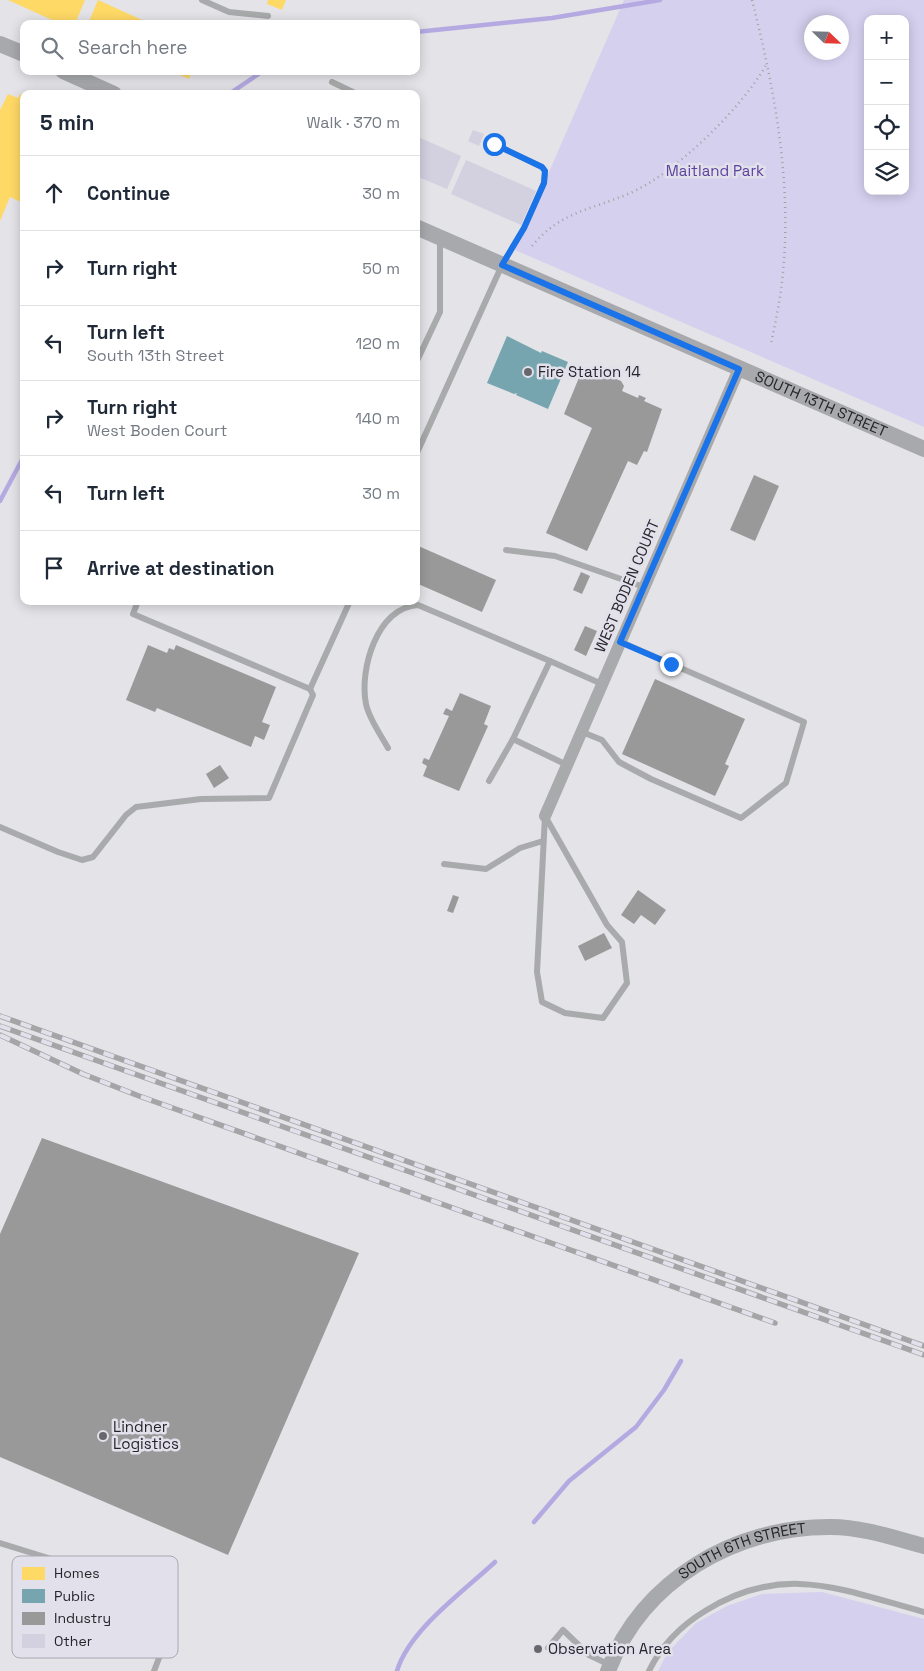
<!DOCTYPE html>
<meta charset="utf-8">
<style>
:root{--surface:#fff;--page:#f2f2f3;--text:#1f2937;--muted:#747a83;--line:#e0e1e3}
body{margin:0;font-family:"Space Grotesk",sans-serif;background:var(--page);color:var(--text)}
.controls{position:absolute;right:15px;top:15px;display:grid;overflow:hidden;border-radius:10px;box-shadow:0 2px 12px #0003}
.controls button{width:45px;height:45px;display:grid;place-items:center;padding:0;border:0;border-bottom:1px solid var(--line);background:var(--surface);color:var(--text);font:25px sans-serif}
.compass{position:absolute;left:804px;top:15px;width:45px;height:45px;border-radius:50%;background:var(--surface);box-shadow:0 2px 12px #0003;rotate:113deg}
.stop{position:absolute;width:15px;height:15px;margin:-11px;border:4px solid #1a73e8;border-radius:50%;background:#fff}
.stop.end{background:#1a73e8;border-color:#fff;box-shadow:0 1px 5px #0008}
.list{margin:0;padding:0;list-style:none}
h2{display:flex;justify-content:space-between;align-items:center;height:65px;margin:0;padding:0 20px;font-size:21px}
h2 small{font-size:16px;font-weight:400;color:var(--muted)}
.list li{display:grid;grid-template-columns:32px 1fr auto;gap:15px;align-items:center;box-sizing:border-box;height:75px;padding:0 20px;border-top:1px solid var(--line)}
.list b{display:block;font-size:19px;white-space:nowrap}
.list p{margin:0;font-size:16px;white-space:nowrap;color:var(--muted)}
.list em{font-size:16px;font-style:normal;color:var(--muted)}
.icon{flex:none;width:28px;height:28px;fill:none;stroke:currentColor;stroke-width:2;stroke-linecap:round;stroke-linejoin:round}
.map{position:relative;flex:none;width:924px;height:1671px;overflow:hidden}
.search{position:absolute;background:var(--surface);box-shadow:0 2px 12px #0003;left:20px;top:20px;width:400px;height:55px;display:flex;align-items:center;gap:12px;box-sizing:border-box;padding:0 18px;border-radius:10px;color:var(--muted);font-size:19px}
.panel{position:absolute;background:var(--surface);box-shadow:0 2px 12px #0003;left:20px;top:90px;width:400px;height:515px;border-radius:10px}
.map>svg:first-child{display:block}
.green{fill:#d5d0ee;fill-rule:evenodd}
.homes{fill:#ffd966}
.public{fill:#76a5af}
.industry{fill:#999}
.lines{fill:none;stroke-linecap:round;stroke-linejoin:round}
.stream{stroke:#b5a9e2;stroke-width:4.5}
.building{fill:#d3d0df}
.path{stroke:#a2a2a3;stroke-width:2.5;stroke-dasharray:1 4;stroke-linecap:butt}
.lane{stroke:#a9aaab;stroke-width:6}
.street{stroke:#a9aaab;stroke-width:12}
.secondary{stroke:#a8a9ac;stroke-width:16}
.rail-casing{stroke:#a5a5a7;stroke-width:5.5}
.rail{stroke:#e2e0eb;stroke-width:4;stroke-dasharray:11;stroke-linecap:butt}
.route{stroke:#1a73e8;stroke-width:6}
.poi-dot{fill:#68686c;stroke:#e2e0eb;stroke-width:2}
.labels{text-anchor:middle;stroke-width:5;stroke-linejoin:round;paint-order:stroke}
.park-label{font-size:15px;fill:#5c419e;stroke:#e2e0eb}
.poi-label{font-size:15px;fill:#262529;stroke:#e2e0eb;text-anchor:start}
.street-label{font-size:15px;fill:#262529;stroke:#e2e0eb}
.key{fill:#e2e0eb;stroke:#aaa8b1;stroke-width:1}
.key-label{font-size:14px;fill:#262529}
</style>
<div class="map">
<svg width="924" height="1671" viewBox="0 0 924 1671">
<rect width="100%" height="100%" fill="#e3e3e8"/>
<g class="green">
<path d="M624,0H924V427L515,250ZM868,19H905V191H868ZM812,22H842V52H812Z"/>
<polygon points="822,1592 924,1619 924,1671 658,1671 668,1652 696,1623 727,1606 762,1594"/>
</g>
<g class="homes">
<polygon points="8,0 85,0 75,24 61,24"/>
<polygon points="98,0 151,24 88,24"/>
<polygon points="268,0 286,0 282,10 267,4"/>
<polygon points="171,71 192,71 189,79"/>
<polygon points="8,94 18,98 20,94 24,96 24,200 23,203 10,197 0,221 0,110"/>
</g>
<polygon class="public" points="507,336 541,353 542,351 568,362 548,409 516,395 517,393 514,394 487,383"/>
<g class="industry">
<polygon points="587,367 621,381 624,386 622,391 638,398 639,395 646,398 644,401 662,409 647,452 644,451 637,465 628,461 587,551 546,533 592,428 564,414 583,368"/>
<polygon points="754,475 779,486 755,541 730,530"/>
<polygon points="416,545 496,580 482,612 416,583"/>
<polygon points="581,572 590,576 582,594 573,590"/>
<polygon points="585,626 597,631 586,656 574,650"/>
<polygon points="148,645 167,653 169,648 174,650 176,645 276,687 262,722 270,725 264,740 255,736 251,747 157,708 155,712 126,700"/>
<polygon points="655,679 745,719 725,764 729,766 715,796 622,754"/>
<polygon points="460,693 491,706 484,724 488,726 459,791 423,776 427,766 422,763 424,758 429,760 449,716 443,714 446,708 452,711"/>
<polygon points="220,765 229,778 214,788 206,774"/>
<polygon points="638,890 666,910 655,925 641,915 634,924 621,915"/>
<polygon points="453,895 459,897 453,913 447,911"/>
<polygon points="604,933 612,948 585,961 578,946"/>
<polygon points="42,1138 359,1253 228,1555 0,1457 0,1234"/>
</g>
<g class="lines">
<g class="stream">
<polyline points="416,32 552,18 660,0"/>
<polyline points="229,94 263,71"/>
<polyline points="0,501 24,456"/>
<polyline points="534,1522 569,1481 636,1427 664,1390 681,1361"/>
<path d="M397,1671C409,1630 464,1591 495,1562"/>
</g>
</g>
<g class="building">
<polygon points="473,130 484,134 479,146 468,141"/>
<polygon points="416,136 461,156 447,189 416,176"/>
<polygon points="466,160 536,191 521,225 451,194"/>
</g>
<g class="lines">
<g class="path">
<path d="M752,0C774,87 792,181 783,272C781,296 776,320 771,343"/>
<path d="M532,246C560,212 590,210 628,194C674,175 742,108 766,65"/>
</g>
<g class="lane">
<polyline points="202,0 229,12 268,16"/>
<polyline points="332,82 357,94"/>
<polyline points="416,363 440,312 440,239"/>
<polyline points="416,455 502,265 524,228 544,183 545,171 542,167 494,144"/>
<polyline points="506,550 555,556 644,587"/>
<polyline points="138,601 133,614 310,689 350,601"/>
<polyline points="582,732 602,740 619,762 651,779 741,818 786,783 804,722 621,642"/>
<path d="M388,748C381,735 369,719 366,704C359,670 377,607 418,605L550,661"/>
<polyline points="567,765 513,739 550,661 602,684"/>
<polyline points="489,781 513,739"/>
<polygon points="545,816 607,925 622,942 627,983 603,1018 565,1013 542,1002 537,972"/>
<polyline points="0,827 58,852 82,860 93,857 126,815 136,807 201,799 269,798 313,695 310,689"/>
<polyline points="444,864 486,869 520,848 543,841"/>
<polyline points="0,1543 74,1566 162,1598 164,1645 154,1671"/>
<polyline points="548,1648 563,1630 589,1655 610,1665"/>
<path d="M649,1671C661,1646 682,1625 705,1611C784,1562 842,1590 924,1612"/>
</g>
<polyline class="street" points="545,816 739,369"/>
<g class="secondary">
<polyline points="0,44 24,54"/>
<polyline points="63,71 114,94"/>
<path id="s1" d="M416,227L924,449"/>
<path id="s2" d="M608,1671C642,1580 736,1526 831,1527C862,1527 894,1538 924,1546"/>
</g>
<g class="rail-casing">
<g id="rail">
<polyline points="0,1016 924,1346"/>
<polyline points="0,1026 924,1355"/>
<polyline points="0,1035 83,1074 139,1096 775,1323"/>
</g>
</g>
<use href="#rail" class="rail"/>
</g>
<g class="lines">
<polyline class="route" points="494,144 542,167 545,171 544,183 524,228 502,265 739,369 620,642 671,664"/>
</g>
<g class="poi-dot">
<circle cx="528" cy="372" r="5"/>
<circle cx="103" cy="1436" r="5"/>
<circle cx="538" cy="1649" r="5"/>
</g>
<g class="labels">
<g class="park-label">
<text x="715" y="176">Maitland Park</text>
</g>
<g class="poi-label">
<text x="538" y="377">Fire Station 14</text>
<text x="113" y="1432">Lindner<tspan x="113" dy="17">Logistics</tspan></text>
<text x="548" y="1654">Observation Area</text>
</g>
<g class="street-label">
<text dy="5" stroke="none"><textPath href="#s1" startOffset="442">SOUTH 13TH STREET</textPath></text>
<text transform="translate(627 586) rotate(-67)" y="5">WEST BODEN COURT</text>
<text dy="5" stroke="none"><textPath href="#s2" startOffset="189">SOUTH 6TH STREET</textPath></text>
</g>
</g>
<rect x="12" y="1556" width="166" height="102" rx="8" class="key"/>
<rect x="22" y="1567" width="23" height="13" fill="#ffd966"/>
<rect x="22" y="1589" width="23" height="14" fill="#76a5af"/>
<rect x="22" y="1612" width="23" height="13" fill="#999"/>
<rect x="22" y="1634" width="23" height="14" fill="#d3d0df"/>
<g class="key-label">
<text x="54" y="1578">Homes</text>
<text x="54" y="1601">Public</text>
<text x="54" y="1623">Industry</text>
<text x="54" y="1646">Other</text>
</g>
</svg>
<div class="controls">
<button>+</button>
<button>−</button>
<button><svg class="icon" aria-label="locate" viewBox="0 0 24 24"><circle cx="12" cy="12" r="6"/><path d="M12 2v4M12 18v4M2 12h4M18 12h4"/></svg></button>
<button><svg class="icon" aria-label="layers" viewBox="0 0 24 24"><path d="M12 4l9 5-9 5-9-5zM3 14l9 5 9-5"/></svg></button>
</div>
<svg class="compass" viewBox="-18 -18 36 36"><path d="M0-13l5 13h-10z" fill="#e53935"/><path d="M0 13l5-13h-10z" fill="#747a83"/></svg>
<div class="stop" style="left:494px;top:144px"></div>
<div class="stop end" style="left:671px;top:664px"></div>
<div class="search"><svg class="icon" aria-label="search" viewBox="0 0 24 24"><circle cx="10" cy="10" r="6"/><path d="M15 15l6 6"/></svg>Search here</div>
<section class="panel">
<h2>5 min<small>Walk · 370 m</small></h2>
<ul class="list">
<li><svg class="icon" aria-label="ahead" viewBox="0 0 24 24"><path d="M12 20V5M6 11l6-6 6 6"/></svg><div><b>Continue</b></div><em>30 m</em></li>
<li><svg class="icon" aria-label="right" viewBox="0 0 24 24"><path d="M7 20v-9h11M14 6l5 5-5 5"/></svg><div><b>Turn right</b></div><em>50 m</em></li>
<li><svg class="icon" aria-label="left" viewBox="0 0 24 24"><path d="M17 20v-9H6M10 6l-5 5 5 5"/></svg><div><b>Turn left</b><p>South 13th Street</p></div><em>120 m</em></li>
<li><svg class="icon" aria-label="right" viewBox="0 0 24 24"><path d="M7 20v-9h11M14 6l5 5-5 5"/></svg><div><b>Turn right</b><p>West Boden Court</p></div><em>140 m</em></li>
<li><svg class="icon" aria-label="left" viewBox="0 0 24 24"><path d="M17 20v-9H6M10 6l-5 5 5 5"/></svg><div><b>Turn left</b></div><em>30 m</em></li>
<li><svg class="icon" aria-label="arrive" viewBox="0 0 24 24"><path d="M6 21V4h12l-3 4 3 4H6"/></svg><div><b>Arrive at destination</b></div></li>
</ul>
</section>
</div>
